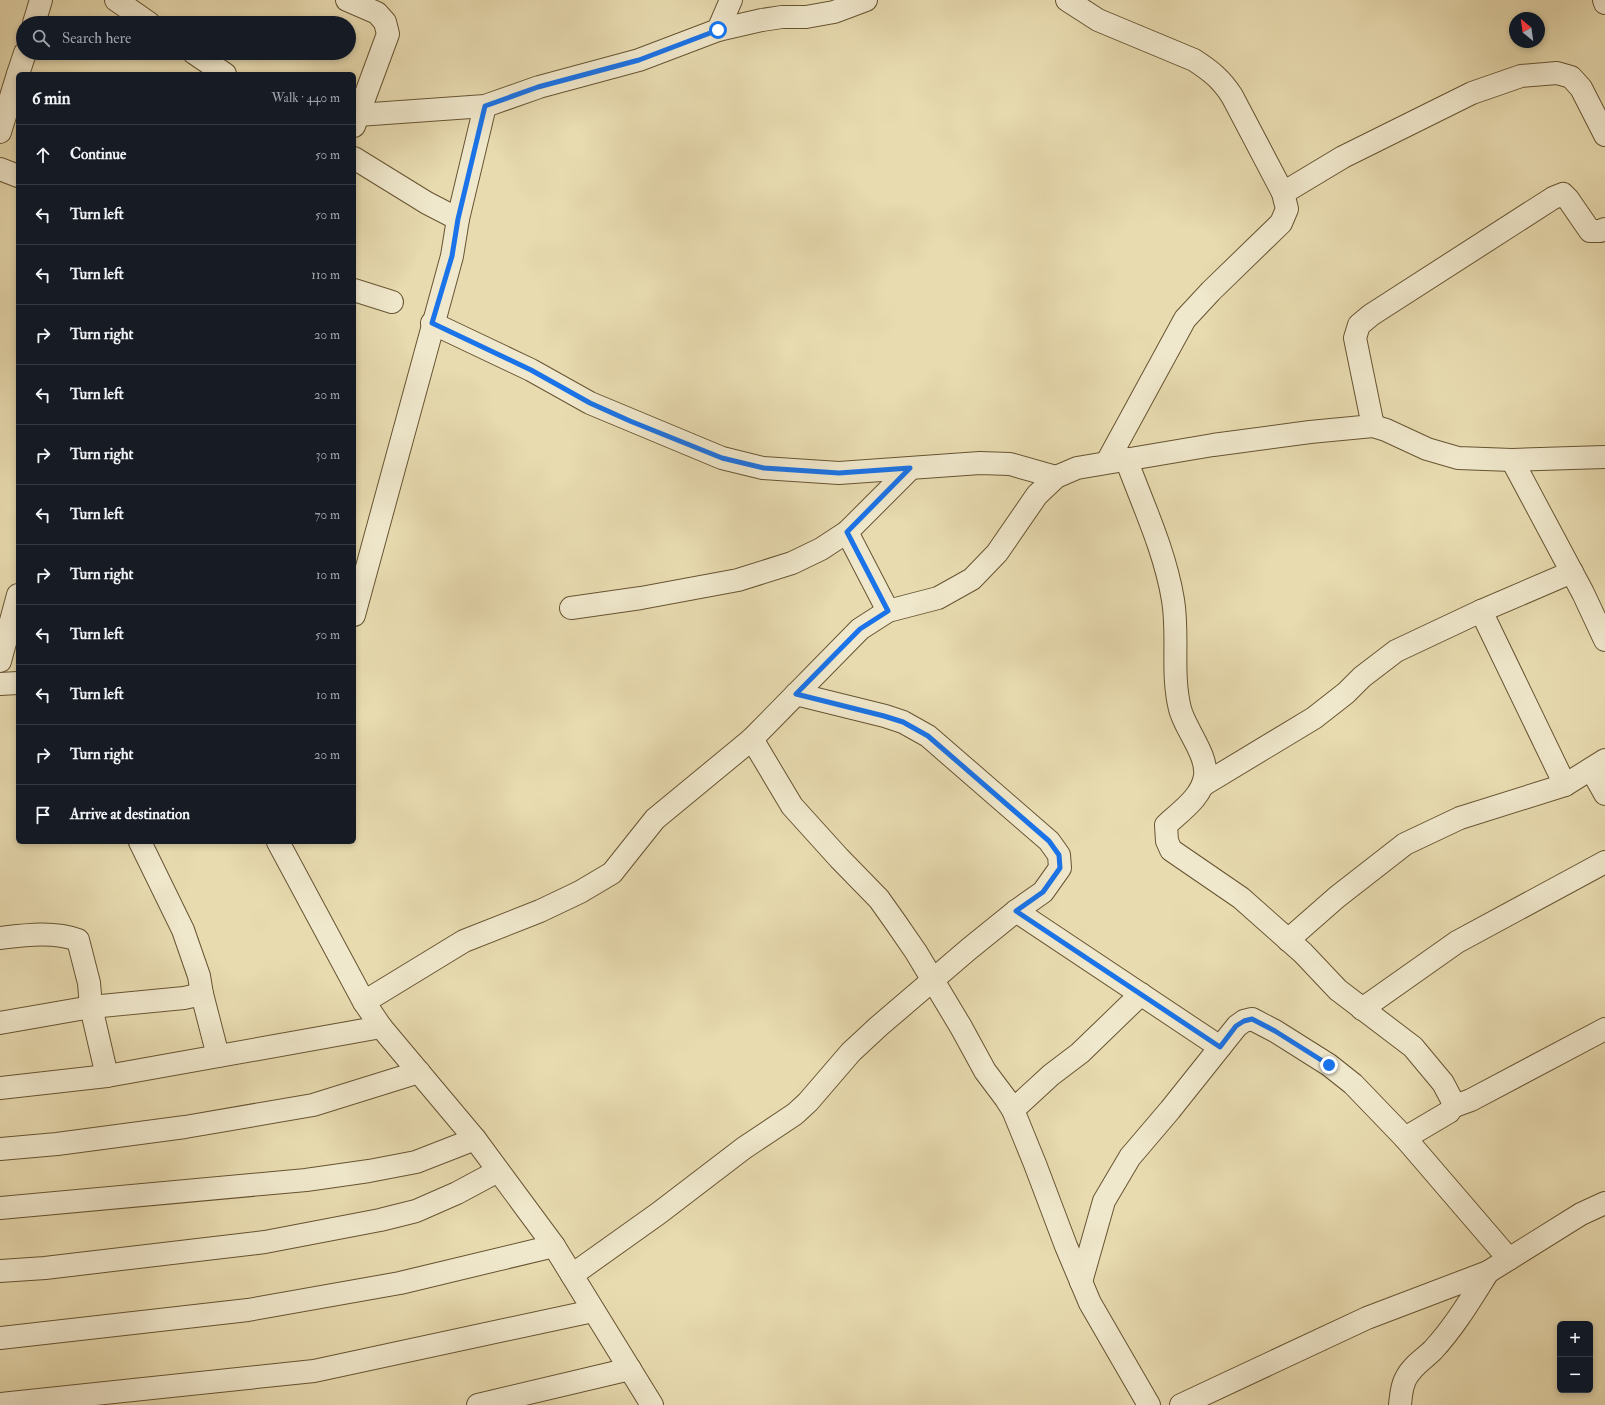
<!DOCTYPE html>
<meta charset="utf-8">
<style>
:root{--surface:#171b24;--page:#20242c;--text:#f1f3f6;--muted:#9ea1a6;--line:#363941}
body{margin:0;font-family:"IM FELL Double Pica",serif;background:var(--page);color:var(--text)}
.controls{position:absolute;right:12px;bottom:12px;display:grid;overflow:hidden;border-radius:6px;box-shadow:0 2px 6px #0003}
.controls button{width:36px;height:36px;display:grid;place-items:center;padding:0;border:0;border-bottom:1px solid var(--line);background:var(--surface);color:var(--text);font:20px sans-serif}
.compass{position:absolute;left:1509px;top:12px;width:36px;height:36px;border-radius:50%;background:var(--surface);box-shadow:0 2px 6px #0003;rotate:331deg}
.stop{position:absolute;width:12px;height:12px;margin:-9px;border:3px solid #1a73e8;border-radius:50%;background:#fff}
.stop.end{background:#1a73e8;border-color:#fff;box-shadow:0 1px 4px #0008}
.list{margin:0;padding:0;list-style:none}
h2{display:flex;justify-content:space-between;align-items:center;height:52px;margin:0;padding:0 16px;font-size:17px}
h2 small{font-size:13px;font-weight:400;color:var(--muted)}
.list li{display:grid;grid-template-columns:26px 1fr auto;gap:12px;align-items:center;box-sizing:border-box;height:60px;padding:0 16px;border-top:1px solid var(--line)}
.list b{display:block;font-size:15px;white-space:nowrap}
.list em{font-size:13px;font-style:normal;color:var(--muted)}
.icon{flex:none;width:22px;height:22px;fill:none;stroke:currentColor;stroke-width:2;stroke-linecap:round;stroke-linejoin:round}
.map{position:relative;flex:none;width:1605px;height:1405px;overflow:hidden}
.search{position:absolute;background:var(--surface);box-shadow:0 2px 6px #0003;left:16px;top:16px;width:340px;height:44px;display:flex;align-items:center;gap:10px;box-sizing:border-box;padding:0 14px;border-radius:22px;color:var(--muted);font-size:15px}
.panel{position:absolute;background:var(--surface);box-shadow:0 2px 6px #0003;left:16px;top:72px;width:340px;height:772px;border-radius:6px}
.map>svg:first-child{display:block}
.lines{fill:none;stroke-linecap:round;stroke-linejoin:round}
.minor-casing{stroke:#675432;stroke-width:24}
.minor{stroke:#f0e8cc;stroke-width:22}
.route{stroke:#1a73e8;stroke-width:5}
</style>
<div class="map">
<svg width="1605" height="1405" viewBox="0 0 1605 1405">
<rect width="100%" height="100%" fill="#e8dbb0"/>
<filter id="stains"><feTurbulence type="fractalNoise" baseFrequency=".005" numOctaves="4"/><feColorMatrix values="0 0 0 0 .2 0 0 0 0 .09 0 0 0 0 .02 0 0 0 .5 -.17"/></filter>
<radialGradient id="worn" r=".72"><stop offset=".6" stop-color="#630" stop-opacity="0"/><stop offset="1" stop-color="#630" stop-opacity=".3"/></radialGradient>
<g class="lines">
<g class="minor-casing">
<g id="minor">
<polyline points="116,0 149,23"/>
<polyline points="347,0 377,13 385,22 388,34 354,126"/>
<path d="M1067,0L1098,20L1194,60C1211,71 1221,79 1232,96L1283,193L1287,209L1281,223L1211,291L1185,319L1107,462"/>
<polyline points="1604,0 1605,3"/>
<polyline points="34,23 41,0"/>
<polyline points="718,30 731,0"/>
<polyline points="194,53 225,74"/>
<polyline points="18,74 25,53"/>
<polyline points="358,115 485,106 539,87 639,60 718,30 762,20 782,17 806,17 834,12 866,0"/>
<polyline points="0,132 18,74"/>
<polyline points="354,158 427,203 458,219 452,256 354,615"/>
<polyline points="0,169 18,176"/>
<polyline points="1283,193 1343,157 1472,93 1521,76 1557,73 1571,77 1581,88 1605,135"/>
<polyline points="458,219 485,106"/>
<polyline points="354,290 392,302"/>
<polyline points="432,323 531,370 590,403 722,458 763,468 839,473 980,463 1010,464 1056,477"/>
<polyline points="1373,426 1355,338 1359,325 1371,315 1553,198 1563,194 1568,199 1590,231 1600,231 1605,229"/>
<path d="M1126,459C1143,505 1165,551 1173,600C1179,636 1171,673 1180,709C1185,729 1208,755 1205,776C1202,797 1181,811 1166,825L1167,841L1171,850L1241,898L1303,953L1338,990L1413,1047L1443,1083L1453,1102L1452,1107L1449,1112L1405,1138"/>
<polyline points="1512,460 1583,593 1605,640"/>
<polyline points="847,532 888,611"/>
<polyline points="571,608 641,598 738,580 792,563 821,549 847,532 911,468"/>
<polyline points="1481,611 1565,785"/>
<polyline points="0,661 18,595"/>
<polyline points="0,684 18,683"/>
<polyline points="752,739 792,806 839,858 879,899 896,923 916,952 961,1027 985,1071 1006,1099 1013,1110 1035,1164 1066,1246 1090,1303 1149,1405"/>
<polyline points="1591,769 1605,794"/>
<polyline points="1203,785 1314,718 1346,693 1362,677 1396,651 1481,611 1572,572"/>
<polyline points="140,842 183,930 199,976 202,994 218,1056"/>
<polyline points="278,842 364,1002 381,1027 475,1139 554,1246 652,1405"/>
<polyline points="1016,911 1220,1047"/>
<path d="M0,938C25,935 54,931 78,940L89,983L91,1007L107,1076"/>
<polyline points="1288,940 1337,897 1405,844 1460,818 1565,785 1605,760"/>
<polyline points="364,1002 464,941 540,911 580,892 612,873 655,819 752,739 860,629 888,611 938,598 972,579 997,553 1037,495 1056,477 1077,468 1213,445 1310,432 1373,426 1386,430 1427,449 1458,458 1512,460 1605,457"/>
<polyline points="1362,1009 1457,942 1605,862"/>
<polyline points="0,1023 91,1007 184,998 202,994"/>
<polyline points="0,1088 107,1076 381,1027"/>
<polyline points="1452,1107 1471,1100 1605,1029"/>
<polyline points="1013,1110 1051,1075 1080,1053 1141,994"/>
<polyline points="0,1149 57,1144 185,1127 313,1105 419,1072"/>
<polyline points="0,1208 306,1180 369,1171 416,1162 475,1139"/>
<polyline points="0,1271 45,1268 265,1242 380,1220 416,1211 457,1193 498,1171"/>
<polyline points="572,1275 659,1213 744,1148 795,1114 808,1102 851,1052 879,1026 969,949 1016,911 1043,892 1060,868 1059,855 1049,841 928,736 903,722 885,716 796,694"/>
<polyline points="1081,1282 1104,1201 1130,1157 1170,1110 1237,1026 1244,1021 1252,1019 1275,1031 1329,1065 1353,1084 1405,1138 1509,1259"/>
<polyline points="0,1338 248,1310 400,1283 554,1246"/>
<polyline points="0,1404 314,1371 593,1311"/>
<polyline points="478,1405 630,1369"/>
<polyline points="1181,1405 1367,1318 1488,1272 1581,1214 1605,1203"/>
<path d="M1400,1405C1401,1396 1401,1387 1406,1378C1412,1366 1424,1359 1433,1350C1455,1326 1471,1299 1488,1272"/>
</g>
</g>
<use href="#minor" class="minor"/>
</g>
<g class="lines">
<polyline class="route" points="718,30 639,60 538,87 485,106 458,219 452,256 432,323 531,370 590,403 630,421 722,458 764,468 839,473 910,468 847,532 888,611 860,629 796,694 884,716 903,722 928,736 1049,841 1059,855 1060,868 1043,892 1016,911 1220,1047 1236,1026 1244,1021 1252,1019 1275,1031 1329,1065"/>
</g>
<rect width="100%" height="100%" filter="url(#stains)"/>
<rect width="100%" height="100%" fill="url(#worn)"/>
</svg>
<div class="controls">
<button>+</button>
<button>−</button>
</div>
<svg class="compass" viewBox="-18 -18 36 36"><path d="M0-13l5 13h-10z" fill="#e53935"/><path d="M0 13l5-13h-10z" fill="#9ea1a6"/></svg>
<div class="stop" style="left:718px;top:30px"></div>
<div class="stop end" style="left:1329px;top:1065px"></div>
<div class="search"><svg class="icon" aria-label="search" viewBox="0 0 24 24"><circle cx="10" cy="10" r="6"/><path d="M15 15l6 6"/></svg>Search here</div>
<section class="panel">
<h2>6 min<small>Walk · 440 m</small></h2>
<ul class="list">
<li><svg class="icon" aria-label="ahead" viewBox="0 0 24 24"><path d="M12 20V5M6 11l6-6 6 6"/></svg><div><b>Continue</b></div><em>50 m</em></li>
<li><svg class="icon" aria-label="left" viewBox="0 0 24 24"><path d="M17 20v-9H6M10 6l-5 5 5 5"/></svg><div><b>Turn left</b></div><em>50 m</em></li>
<li><svg class="icon" aria-label="left" viewBox="0 0 24 24"><path d="M17 20v-9H6M10 6l-5 5 5 5"/></svg><div><b>Turn left</b></div><em>110 m</em></li>
<li><svg class="icon" aria-label="right" viewBox="0 0 24 24"><path d="M7 20v-9h11M14 6l5 5-5 5"/></svg><div><b>Turn right</b></div><em>20 m</em></li>
<li><svg class="icon" aria-label="left" viewBox="0 0 24 24"><path d="M17 20v-9H6M10 6l-5 5 5 5"/></svg><div><b>Turn left</b></div><em>20 m</em></li>
<li><svg class="icon" aria-label="right" viewBox="0 0 24 24"><path d="M7 20v-9h11M14 6l5 5-5 5"/></svg><div><b>Turn right</b></div><em>30 m</em></li>
<li><svg class="icon" aria-label="left" viewBox="0 0 24 24"><path d="M17 20v-9H6M10 6l-5 5 5 5"/></svg><div><b>Turn left</b></div><em>70 m</em></li>
<li><svg class="icon" aria-label="right" viewBox="0 0 24 24"><path d="M7 20v-9h11M14 6l5 5-5 5"/></svg><div><b>Turn right</b></div><em>10 m</em></li>
<li><svg class="icon" aria-label="left" viewBox="0 0 24 24"><path d="M17 20v-9H6M10 6l-5 5 5 5"/></svg><div><b>Turn left</b></div><em>50 m</em></li>
<li><svg class="icon" aria-label="left" viewBox="0 0 24 24"><path d="M17 20v-9H6M10 6l-5 5 5 5"/></svg><div><b>Turn left</b></div><em>10 m</em></li>
<li><svg class="icon" aria-label="right" viewBox="0 0 24 24"><path d="M7 20v-9h11M14 6l5 5-5 5"/></svg><div><b>Turn right</b></div><em>20 m</em></li>
<li><svg class="icon" aria-label="arrive" viewBox="0 0 24 24"><path d="M6 21V4h12l-3 4 3 4H6"/></svg><div><b>Arrive at destination</b></div></li>
</ul>
</section>
</div>
